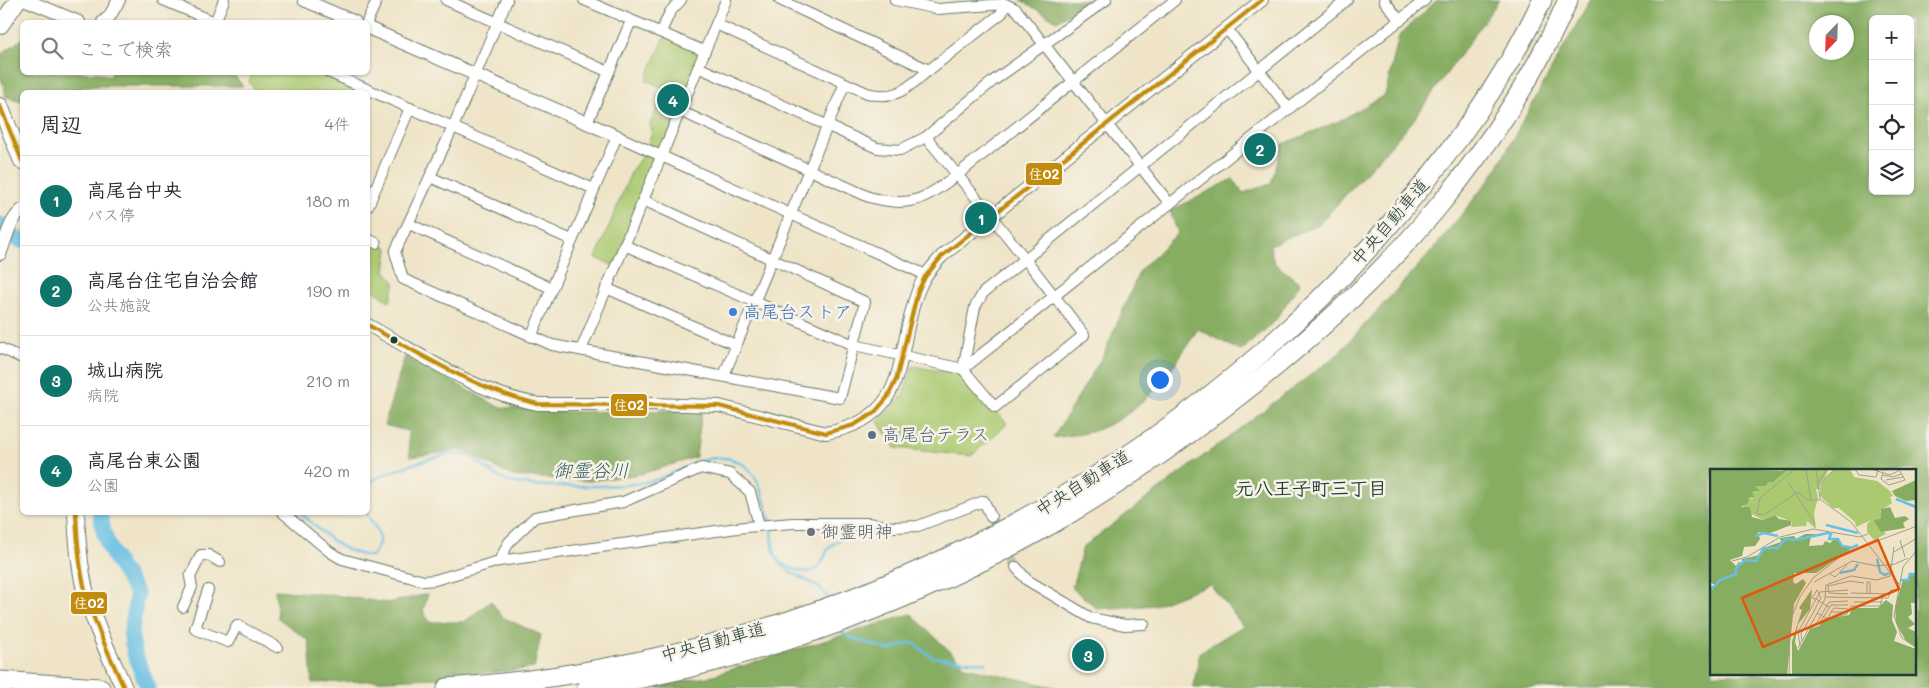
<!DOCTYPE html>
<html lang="ja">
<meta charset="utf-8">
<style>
:root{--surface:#fff;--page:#f2f2f3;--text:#2b2b33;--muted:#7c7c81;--line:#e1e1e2;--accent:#0f766e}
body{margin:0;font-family:Mali,"Klee One",sans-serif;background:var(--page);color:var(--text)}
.controls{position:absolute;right:15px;top:15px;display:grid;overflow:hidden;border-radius:8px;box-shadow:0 1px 4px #0004}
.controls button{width:45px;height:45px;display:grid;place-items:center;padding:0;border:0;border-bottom:1px solid var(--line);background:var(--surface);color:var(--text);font:25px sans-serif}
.compass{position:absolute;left:1809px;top:15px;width:45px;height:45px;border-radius:50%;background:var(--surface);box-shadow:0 1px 4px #0004;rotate:203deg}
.you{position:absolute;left:1159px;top:379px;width:18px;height:18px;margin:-12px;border:4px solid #fff;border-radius:50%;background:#1a73e8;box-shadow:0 0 0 8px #1a73e833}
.badge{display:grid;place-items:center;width:32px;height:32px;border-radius:50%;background:var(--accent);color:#fff;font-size:16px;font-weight:700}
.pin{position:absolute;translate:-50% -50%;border:2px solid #fff;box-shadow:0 1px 5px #0006}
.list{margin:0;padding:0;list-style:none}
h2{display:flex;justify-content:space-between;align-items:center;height:65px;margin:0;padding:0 20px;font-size:21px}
h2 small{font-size:16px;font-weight:400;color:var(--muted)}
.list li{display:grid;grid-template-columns:32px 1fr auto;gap:15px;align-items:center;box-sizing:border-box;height:90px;padding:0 20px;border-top:1px solid var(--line)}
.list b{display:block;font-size:19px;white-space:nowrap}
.list p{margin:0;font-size:16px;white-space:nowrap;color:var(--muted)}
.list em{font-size:16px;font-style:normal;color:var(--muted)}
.icon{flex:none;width:28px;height:28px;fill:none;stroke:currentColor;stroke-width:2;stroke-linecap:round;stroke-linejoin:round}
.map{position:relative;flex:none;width:1929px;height:688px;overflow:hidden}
.search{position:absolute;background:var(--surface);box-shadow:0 1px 4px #0004;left:20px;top:20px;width:350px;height:55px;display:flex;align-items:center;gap:12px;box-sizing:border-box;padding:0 18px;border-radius:8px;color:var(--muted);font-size:19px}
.panel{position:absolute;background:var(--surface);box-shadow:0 1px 4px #0004;left:20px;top:90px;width:350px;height:425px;border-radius:8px}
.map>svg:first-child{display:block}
.green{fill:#aac970;stroke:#648352}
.forest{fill:#87ad62;stroke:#53754b;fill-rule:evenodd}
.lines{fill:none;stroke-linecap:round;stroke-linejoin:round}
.stream{stroke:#68c0e5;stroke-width:2.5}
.river{stroke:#68c0e5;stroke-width:16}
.minor-tunnel{stroke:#c5c3aa;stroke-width:10;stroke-dasharray:10 5;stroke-linecap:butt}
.minor-casing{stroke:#687767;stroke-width:12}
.tertiary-casing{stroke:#687767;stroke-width:14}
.primary-casing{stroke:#687767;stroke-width:18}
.motorway-casing{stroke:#687767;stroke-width:21}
.minor{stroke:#fff;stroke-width:10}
.tertiary{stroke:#fff;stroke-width:12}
.primary{stroke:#fff;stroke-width:16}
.motorway{stroke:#fff;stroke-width:19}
.bus-1-casing{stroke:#f7f3e8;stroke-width:8}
.bus-1{stroke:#c18c0d;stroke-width:4}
.shop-dot{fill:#3f7fe0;stroke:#f7f3e8;stroke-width:2}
.bus-dot{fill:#1f3d34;stroke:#f7f3e8;stroke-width:2}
.service-dot{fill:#5c6f8a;stroke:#f7f3e8;stroke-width:2}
.worship-dot{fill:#6b7280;stroke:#f7f3e8;stroke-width:2}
.labels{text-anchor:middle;stroke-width:5;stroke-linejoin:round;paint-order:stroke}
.street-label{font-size:18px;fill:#1f3d34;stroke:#f7f3e8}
.shop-label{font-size:18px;fill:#366cbe;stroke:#f7f3e8;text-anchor:start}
.service-label{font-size:18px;fill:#4e5e75;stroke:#f7f3e8;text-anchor:start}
.worship-label{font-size:18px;fill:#5b616d;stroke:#f7f3e8;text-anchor:start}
.water-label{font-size:19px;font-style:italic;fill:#315e60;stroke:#f7f3e8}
.neighbourhood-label{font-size:19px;font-weight:bold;fill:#1f3d34;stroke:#f7f3e8}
.inset-river{fill:none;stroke:#68c0e5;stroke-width:2.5}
.inset-road{fill:none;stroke:#9ca18c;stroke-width:1}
.view{fill:#de580e;fill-opacity:0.15;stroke:#de580e;stroke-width:2.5}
.inset-edge{fill:none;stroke:#1f3d34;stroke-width:2.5}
.line-badge{stroke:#f7f3e8;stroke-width:2}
.badge-label{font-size:14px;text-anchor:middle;font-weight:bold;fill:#fff}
</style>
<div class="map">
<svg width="1929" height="688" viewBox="0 0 1929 688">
<rect width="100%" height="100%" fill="#f7f3e8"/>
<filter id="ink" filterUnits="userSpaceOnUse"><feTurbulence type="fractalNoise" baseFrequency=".02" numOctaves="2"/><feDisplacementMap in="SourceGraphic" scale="10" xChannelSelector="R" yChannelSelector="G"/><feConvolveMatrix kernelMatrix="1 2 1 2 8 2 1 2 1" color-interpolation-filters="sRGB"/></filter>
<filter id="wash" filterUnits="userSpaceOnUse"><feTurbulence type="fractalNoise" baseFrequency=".0096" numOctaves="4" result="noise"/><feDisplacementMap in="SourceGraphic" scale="20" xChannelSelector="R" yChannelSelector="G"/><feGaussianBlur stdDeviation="1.12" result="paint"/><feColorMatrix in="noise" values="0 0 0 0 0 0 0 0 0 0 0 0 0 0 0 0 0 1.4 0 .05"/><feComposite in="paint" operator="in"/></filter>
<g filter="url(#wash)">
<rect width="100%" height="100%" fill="#efe4c7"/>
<g class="green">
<polygon points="666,34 704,51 615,266 596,258 632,170 647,149 652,131 650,124 666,89 646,80"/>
<polygon points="253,73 269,76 271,73 321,73 363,92 256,92 249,82"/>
<polygon points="368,239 388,248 385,271 395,282 390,302 368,286"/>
<polygon points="913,366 967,376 1007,424 971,456 895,448 878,422 903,395"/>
</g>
<g class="forest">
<polygon points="1021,0 1090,0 1057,21"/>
<path d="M1437,0H1499L1412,122L1319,224L1270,245L1274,263L1300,283L1275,321L1241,351L1198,329C1170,371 1149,409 1099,429C1085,435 1067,435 1053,438L1104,354L1140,270L1178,233L1170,211L1233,179L1243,193L1271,184L1283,144L1339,121L1385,95L1399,36Z"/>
<path d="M1590,0H1929V688H1193L1200,652L1243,626L1210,584L1155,605L1098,609L1072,588L1083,547L1337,355L1433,250L1493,175ZM1873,19H1910V191H1873ZM1846,22V52H1816V22ZM1915,470V674H1712V470Z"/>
<polygon points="22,39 22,72 100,73 110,77 112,72 232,73 243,86 83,86 81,92 22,92 22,101 6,97 0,73 0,55"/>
<polygon points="405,356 499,407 568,412 702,410 696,457 641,474 590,481 512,476 461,450 410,457 408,431 384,425"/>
<polygon points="275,590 334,595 388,603 428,594 423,611 430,622 464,622 491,601 502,617 541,635 534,668 437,678 312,683 309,641 278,618"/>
<polygon points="911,614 966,667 1058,688 647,688 707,677"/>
</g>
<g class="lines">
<g class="stream">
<path d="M368,483C384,473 448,449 465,455C481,460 491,476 507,481C530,488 573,486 598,486C619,486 638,485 658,479C682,471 708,451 734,460C760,468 763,500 771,522"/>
<path d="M300,512C321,531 342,555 372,556C387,536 376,531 366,512"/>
<path d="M772,527C773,537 771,549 777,558C788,579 820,579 828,599"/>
<path d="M781,563C793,569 811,579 821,564C825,557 826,549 833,544C843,536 856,537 863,525"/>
<polyline points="839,630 852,638 889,650 912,642 932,657 986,663"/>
</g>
<g class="river">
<polyline points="0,224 6,233 22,241"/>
<path d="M100,512C104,549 119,564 137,594L131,634L134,652L148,688"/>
</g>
</g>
</g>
<g filter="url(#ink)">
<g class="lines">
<polyline class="minor-tunnel" points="991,517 1016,567"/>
<g class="minor-casing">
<g id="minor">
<polyline points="163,0 215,22"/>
<polyline points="446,0 609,72"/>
<polyline points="507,0 453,127 395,252 403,279 552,345 840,398 865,302 643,200"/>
<polyline points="584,0 704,51"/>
<polyline points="780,0 929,70 1002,13 1005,4"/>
<polyline points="895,0 938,9 1005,4 1016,9 1170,204"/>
<polyline points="1384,0 1400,21"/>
<polyline points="215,22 224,0"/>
<polyline points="367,22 377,0"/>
<path d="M716,24L867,93C897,101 907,88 929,70"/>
<polyline points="1227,29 1289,109"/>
<polyline points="661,32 670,12 681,0"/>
<polyline points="698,67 877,148 900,150 926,137 993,81 1106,0"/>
<polyline points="328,72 594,189"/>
<path d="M680,111L869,197C912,209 924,199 957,175L1175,0"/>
<polyline points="587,123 631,21"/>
<path d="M926,137C980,202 1034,268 1084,335L995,407L963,369L975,307L983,293L1347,0"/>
<polyline points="430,177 572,240"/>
<polyline points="368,206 410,108"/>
<polyline points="409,224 551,288"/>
<polyline points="368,239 376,243"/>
<polyline points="624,245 854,345 963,369 1425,0"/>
<polyline points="606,288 736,345"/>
<polyline points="531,337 617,136 926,275"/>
<polyline points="0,348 22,358"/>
<polyline points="581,350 726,0"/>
<polyline points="724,375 845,83"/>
<polyline points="282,512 330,552 342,559 424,581 435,580 499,561 745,527 793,523 868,523 893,527 918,526 984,501 991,517"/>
<polyline points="499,561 509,542 535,517 623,502 701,468 730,474 750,492 759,525"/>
<polyline points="1016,567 1027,580 1091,618 1125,625 1144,624"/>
<polyline points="208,590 195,629 228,642 237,625 277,647"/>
<polyline points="183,607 192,587 190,577 201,555 208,555 220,562"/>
</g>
</g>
<g class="tertiary-casing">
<g id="tertiary">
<polyline points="26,0 79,22"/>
<polyline points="304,0 355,22"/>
<polyline points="103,22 109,17 119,0"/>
<polyline points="368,28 617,136"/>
<path d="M0,254C7,238 8,222 22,210"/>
<path d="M368,325C422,355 476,393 538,404H649L719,406L826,433C913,417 894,354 918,291C923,277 932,267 942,256L1262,0"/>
</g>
</g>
<g class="primary-casing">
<g id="primary">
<polyline points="0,26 18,0"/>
<polyline points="0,106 22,161"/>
<path d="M76,512C77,539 79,564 85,590C94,624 110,656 124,688"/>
</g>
</g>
<g class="motorway-casing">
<g id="motorway">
<polyline points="0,681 100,688"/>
<path d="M447,688C800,664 1141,503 1377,239C1441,167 1501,88 1542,0"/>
<path d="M587,688C744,663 900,609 1039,531C1115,489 1187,437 1255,383C1386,278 1500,155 1568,0"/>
</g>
</g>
<use href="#minor" class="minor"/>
<use href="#tertiary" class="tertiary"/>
<use href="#primary" class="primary"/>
<use href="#motorway" class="motorway"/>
<g class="bus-1-casing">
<g id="bus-1">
<polyline points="0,106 22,161"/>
<path d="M368,325C423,356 476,389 538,404L719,406L826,433L854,425L874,413L887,398L896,380L918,291L925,277L942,256L1262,0"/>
<path d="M76,512C77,538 79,565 85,590C94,624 110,656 124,688"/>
</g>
</g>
<use href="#bus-1" class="bus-1"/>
</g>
</g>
<circle class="shop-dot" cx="733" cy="312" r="5"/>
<circle class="bus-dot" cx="394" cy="340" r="4.5"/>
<circle class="service-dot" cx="872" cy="435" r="5"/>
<circle class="worship-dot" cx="811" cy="532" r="5"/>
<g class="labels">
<g class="street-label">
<text transform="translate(1390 222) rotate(-49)" y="6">中央自動車道</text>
<text transform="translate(1083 483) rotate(-32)" y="6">中央自動車道</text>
<text transform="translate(713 642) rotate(-15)" y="6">中央自動車道</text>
</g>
<g class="shop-label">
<text x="743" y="318">高尾台ストア</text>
</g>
<g class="service-label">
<text x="882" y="441">高尾台テラス</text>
</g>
<g class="worship-label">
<text x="821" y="538">御霊明神</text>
</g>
<g class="water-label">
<text x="591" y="477">御霊谷川</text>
</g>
<g class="neighbourhood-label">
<text x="1311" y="495">元八王子町三丁目</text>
</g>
</g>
<g transform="translate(1710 469)">
<rect width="206" height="206" fill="#efe4c7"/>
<path d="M74,0H119L109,20H106L108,29L104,44L106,60L97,52L96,57L81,58L82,53L65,46L53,51L32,40L39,29L43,30L41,23H48L45,17H56L57,12L64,11ZM124,0H140L144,8L167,12L180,22L183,27L180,28L182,34L170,42L173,47L166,52L176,65L164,71L157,63V55L161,51L146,58L145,53L129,39H123L109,26L115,10Z" fill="#aac970"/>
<path d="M0,0L76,2L63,13H58L56,17H45L50,22L42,23L44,28L39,29L38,34L31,38H40L42,48L53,51L65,46L69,50L81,52V56L58,65L48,63L50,70L45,77L34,78L32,87L20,91L26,97L29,93L32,95V90L50,86L51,80L71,73L70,69L84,67L86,70L95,65H107L101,67L99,77L113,76L115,72L120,74L125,69L132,76L144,78L106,104H84L83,113L86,115L93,110L96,114L84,135L77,206H0V118L5,116L0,113ZM206,11V31L196,32L185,27L182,22ZM180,38L185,49L195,47L199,50L193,54L195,59L171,63L164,52L171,49V40ZM206,105V134H201L202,145L198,148L205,155L198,159L206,163V178L196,172L186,154L185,138L193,111L199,112L200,106ZM102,120L100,140L88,155L85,173L88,182L100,160L109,157L114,150L139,146L143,139H168L176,131L183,136L182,151L187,163L184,172L206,180V206H82V172L92,141L89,139Z" fill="#87ad62"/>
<path class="inset-river" d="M186,30L206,38M116,56L148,64M45,67L54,64L68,67M167,90L170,103L175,106L179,104M26,99L35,91L46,92L54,79H68L75,70L85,71L118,64L121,65L119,70H128L132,77L141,79L148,76M130,104L144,101L148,95M190,111H198L200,105H207M0,122L10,111L26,105V99"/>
<path class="inset-road" d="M85,0L50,29L47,45L54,46L88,23L97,31H110M96,0L101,31M106,0L110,30L141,53L189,115M145,0L149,6L166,8L168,1M161,0L180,6L192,0M172,1L187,0M173,4L171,10L179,16L195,11L190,2M172,6L183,8L191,5M176,11L193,8M78,13L105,55M108,14L117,0M110,21L115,9L125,0M190,71L195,88M207,81L193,98L184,147L192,169L207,179M184,83L207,69M22,92L37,88L70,68L103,60L150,68L158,65M120,105L125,108L137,96M104,113L142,92L167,97L185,95L198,89M141,124L181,125M157,124V113H160V125M138,125L119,124L118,117L140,112L154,114M115,128L178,129L181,121H188M144,133H173M141,137H170L173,125M121,143L124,139L138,140M107,144L118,150L137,145L141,137M118,149L121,143H138M105,157L119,133L138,132M99,160L109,155L121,136H138M92,172L91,165L104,142L109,132L111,129L107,121L102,129L106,130L109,132L119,138M90,177L88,163L110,123L138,121M88,179L115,130L116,116L141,107L167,111L180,107L184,78M79,206L80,152L90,128L103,109L135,84L207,57"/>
<path class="view" d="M168,71L189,120L53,178L32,129Z"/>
<rect width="206" height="206" class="inset-edge"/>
</g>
<g class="line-badge">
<rect x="1025" y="162" width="38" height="24" rx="5" fill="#c18c0d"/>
<rect x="610" y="393" width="38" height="24" rx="5" fill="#c18c0d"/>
<rect x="70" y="591" width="38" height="24" rx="5" fill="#c18c0d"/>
</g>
<g class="badge-label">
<text x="1044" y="179">住02</text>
<text x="629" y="410">住02</text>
<text x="89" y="608">住02</text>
</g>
</svg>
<div class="controls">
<button>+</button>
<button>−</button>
<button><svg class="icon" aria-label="locate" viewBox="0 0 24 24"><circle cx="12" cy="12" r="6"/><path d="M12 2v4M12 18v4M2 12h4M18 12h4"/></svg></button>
<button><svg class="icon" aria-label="layers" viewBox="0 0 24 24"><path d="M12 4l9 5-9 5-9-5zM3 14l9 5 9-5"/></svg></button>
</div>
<svg class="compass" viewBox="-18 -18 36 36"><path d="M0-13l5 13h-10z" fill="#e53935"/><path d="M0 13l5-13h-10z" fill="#7c7c81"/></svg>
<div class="you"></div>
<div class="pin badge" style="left:981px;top:218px">1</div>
<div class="pin badge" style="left:1260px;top:149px">2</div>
<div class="pin badge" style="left:1088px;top:655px">3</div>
<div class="pin badge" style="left:673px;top:100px">4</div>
<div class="search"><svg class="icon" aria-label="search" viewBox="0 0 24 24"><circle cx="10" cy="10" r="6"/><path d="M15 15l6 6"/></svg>ここで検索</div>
<section class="panel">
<h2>周辺<small>4件</small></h2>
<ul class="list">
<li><span class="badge">1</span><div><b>高尾台中央</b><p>バス停</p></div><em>180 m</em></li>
<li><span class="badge">2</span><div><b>高尾台住宅自治会館</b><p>公共施設</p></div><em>190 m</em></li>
<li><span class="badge">3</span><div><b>城山病院</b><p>病院</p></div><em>210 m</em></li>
<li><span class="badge">4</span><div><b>高尾台東公園</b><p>公園</p></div><em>420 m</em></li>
</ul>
</section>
</div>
